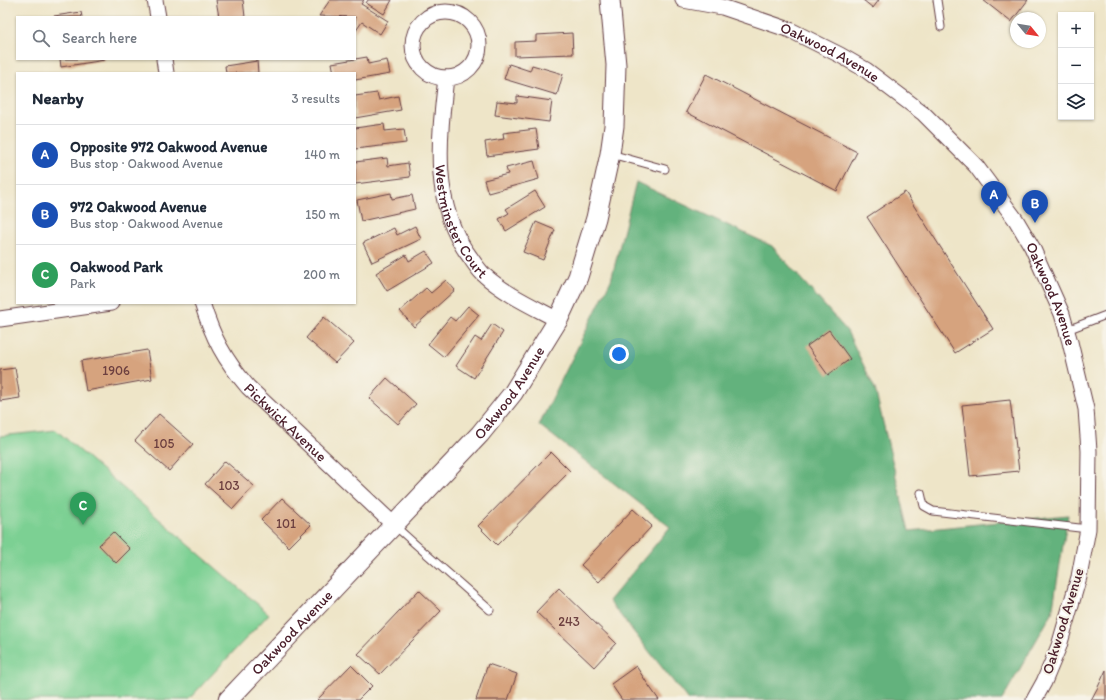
<!DOCTYPE html>
<meta charset="utf-8">
<style>
:root{--surface:#fff;--page:#f2f2f3;--text:#1f2937;--muted:#747a83;--line:#e0e1e3;--accent:#db2777}
body{margin:0;font-family:Itim,sans-serif;background:var(--page);color:var(--text)}
.controls{position:absolute;right:12px;top:12px;display:grid;overflow:hidden;border-radius:0px;box-shadow:0 1px 3px #0004}
.controls button{width:36px;height:36px;display:grid;place-items:center;padding:0;border:0;border-bottom:1px solid var(--line);background:var(--surface);color:var(--text);font:20px sans-serif}
.compass{position:absolute;left:1010px;top:12px;width:36px;height:36px;border-radius:50%;background:var(--surface);box-shadow:0 1px 3px #0004;rotate:120deg}
.you{position:absolute;left:619px;top:354px;width:14px;height:14px;margin:-10px;border:3px solid #fff;border-radius:50%;background:#1a73e8;box-shadow:0 0 0 6px #1a73e833}
.badge{display:grid;place-items:center;width:26px;height:26px;border-radius:50%;background:var(--accent);color:#fff;font-size:13px;font-weight:700}
.pin{position:absolute;translate:-50% -33px;filter:drop-shadow(0 1px 2px #0008)}
.pin::after{content:'';position:absolute;top:21px;width:14px;height:12px;background:inherit;clip-path:polygon(0 0,100% 0,50% 100%)}
.list{margin:0;padding:0;list-style:none}
h2{display:flex;justify-content:space-between;align-items:center;height:52px;margin:0;padding:0 16px;font-size:17px}
h2 small{font-size:13px;font-weight:400;color:var(--muted)}
.list li{display:grid;grid-template-columns:26px 1fr auto;gap:12px;align-items:center;box-sizing:border-box;height:60px;padding:0 16px;border-top:1px solid var(--line)}
.list b{display:block;font-size:15px;white-space:nowrap}
.list p{margin:0;font-size:13px;white-space:nowrap;color:var(--muted)}
.list em{font-size:13px;font-style:normal;color:var(--muted)}
.icon{flex:none;width:22px;height:22px;fill:none;stroke:currentColor;stroke-width:2;stroke-linecap:round;stroke-linejoin:round}
.map{position:relative;flex:none;width:1106px;height:700px;overflow:hidden}
.search{position:absolute;background:var(--surface);box-shadow:0 1px 3px #0004;left:16px;top:16px;width:340px;height:44px;display:flex;align-items:center;gap:10px;box-sizing:border-box;padding:0 14px;border-radius:0px;color:var(--muted);font-size:15px}
.panel{position:absolute;background:var(--surface);box-shadow:0 1px 3px #0004;left:16px;top:72px;width:340px;height:232px;border-radius:0px}
.map>svg:first-child{display:block}
.green{fill:#7bd093;stroke:#62785f}
.forest{fill:#64b27d;stroke:#576854}
.building{fill:#d6a37e}
.lines{fill:none;stroke-linecap:round;stroke-linejoin:round}
.service-casing{stroke:#633d43;stroke-width:9}
.minor-casing{stroke:#633d43;stroke-width:17}
.tertiary-casing{stroke:#633d43;stroke-width:21}
.service{stroke:#fff;stroke-width:7}
.minor{stroke:#fff;stroke-width:15}
.tertiary{stroke:#fff;stroke-width:19}
.labels{text-anchor:middle;stroke-width:4;stroke-linejoin:round;paint-order:stroke}
.number-label{font-size:13px;fill:#6d4040}
.street-label{font-size:15px;fill:#4a1f2b;stroke:#f7f3e8}
</style>
<div class="map">
<svg width="1106" height="700" viewBox="0 0 1106 700">
<rect width="100%" height="100%" fill="#f7f3e8"/>
<filter id="ink" filterUnits="userSpaceOnUse"><feTurbulence type="fractalNoise" baseFrequency=".025" numOctaves="2"/><feDisplacementMap in="SourceGraphic" scale="8" xChannelSelector="R" yChannelSelector="G"/><feConvolveMatrix kernelMatrix="1 2 1 2 8 2 1 2 1" color-interpolation-filters="sRGB"/></filter>
<filter id="wash" filterUnits="userSpaceOnUse"><feTurbulence type="fractalNoise" baseFrequency=".012" numOctaves="4" result="noise"/><feDisplacementMap in="SourceGraphic" scale="16" xChannelSelector="R" yChannelSelector="G"/><feGaussianBlur stdDeviation="0.9" result="paint"/><feColorMatrix in="noise" values="0 0 0 0 0 0 0 0 0 0 0 0 0 0 0 0 0 1.4 0 .05"/><feComposite in="paint" operator="in"/></filter>
<g filter="url(#wash)">
<rect width="100%" height="100%" fill="#eee5c8"/>
<polygon class="green" points="56,430 269,614 188,700 0,700 0,436"/>
<polygon class="forest" points="636,182 772,246 847,331 875,389 909,531 1068,515 1052,613 1002,700 688,700 609,601 670,527 539,425 611,280"/>
<g id="blocks">
<g class="building">
<polygon points="216,0 243,0 245,17 219,17"/>
<polygon points="330,0 364,0 361,4 388,21 380,34 362,22 355,32 355,17 319,16"/>
<polygon points="368,0 392,0 384,14 366,3"/>
<polygon points="863,0 879,0 873,8"/>
<polygon points="983,0 1028,0 1011,22"/>
<polygon points="81,12 82,17 54,17 54,16"/>
<polygon points="572,33 573,54 515,56 515,42 536,41 536,35"/>
<polygon points="367,57 368,64 387,60 390,74 355,80 355,73 334,73 332,63"/>
<polygon points="60,59 105,59 105,60 61,67"/>
<polygon points="257,61 258,73 226,73 225,66"/>
<polygon points="509,64 530,71 532,65 563,74 557,95 504,79"/>
<polygon points="706,74 857,152 837,191 686,112"/>
<polygon points="377,93 379,100 398,96 401,110 355,118 355,96"/>
<polygon points="517,96 552,101 549,122 495,115 497,101 517,103"/>
<polygon points="384,124 385,131 404,129 406,143 355,149 355,128"/>
<polygon points="536,129 539,149 487,156 485,142 504,139 503,133"/>
<polygon points="387,158 388,166 408,163 410,177 355,184 355,162"/>
<polygon points="534,161 539,179 488,193 484,180 508,174 506,168"/>
<polygon points="535,191 545,207 506,231 499,219 509,213 506,209"/>
<polygon points="905,192 993,329 955,353 867,217"/>
<polygon points="391,193 392,199 412,195 415,209 361,221 357,200"/>
<polygon points="536,222 555,230 543,260 523,252"/>
<polygon points="415,226 421,239 372,262 363,243 394,228 397,235"/>
<polygon points="426,251 434,263 387,291 376,273 406,255 409,261"/>
<polygon points="446,280 455,290 414,327 400,311 426,288 431,293"/>
<polygon points="468,306 479,315 444,357 428,344 450,317 455,321"/>
<polygon points="324,317 354,343 335,363 306,338"/>
<polygon points="492,324 503,332 474,378 456,366 475,337 481,341"/>
<polygon points="829,330 850,359 828,375 807,346"/>
<polygon points="147,350 152,379 86,391 81,361"/>
<polygon points="15,368 20,398 0,401 0,370"/>
<polygon points="387,378 416,404 398,424 369,398"/>
<polygon points="1010,400 1019,471 970,476 962,405"/>
<polygon points="159,414 193,444 169,471 135,441"/>
<polygon points="551,452 570,471 497,545 478,526"/>
<polygon points="225,461 254,486 233,509 205,484"/>
<polygon points="282,498 311,525 289,547 261,520"/>
<polygon points="633,509 652,526 599,582 581,565"/>
<polygon points="113,532 130,549 116,563 99,545"/>
<polygon points="559,588 616,643 594,667 536,612"/>
<polygon points="419,590 441,611 380,674 358,654"/>
<polygon points="488,664 517,674 508,700 476,700"/>
<polygon points="351,665 372,686 358,700 317,700"/>
<polygon points="636,666 647,683 659,700 622,700 611,684"/>
<polygon points="1106,670 1106,700 1091,700 1098,687"/>
</g>
</g>
</g>
<g filter="url(#ink)">
<use href="#blocks" fill-opacity="0" stroke="#633d43" stroke-width="1"/>
<g class="lines">
<g class="service-casing">
<g id="service">
<polyline points="937,0 941,27"/>
<polyline points="611,154 665,169"/>
<polyline points="1067,330 1106,315"/>
<polyline points="921,493 924,506 933,511 1088,529"/>
<polyline points="394,525 414,543 490,610"/>
</g>
</g>
<g class="minor-casing">
<g id="minor">
<polyline points="155,0 158,17"/>
<path id="s1" d="M683,0L722,7L790,30L840,55L866,70L923,113L976,166L1016,220L1032,247L1062,314L1070,342L1086,409L1089,451L1088,529L1079,577L1059,646L1044,682L1034,700"/>
<circle cx="446" cy="45" r="33"/>
<polyline points="164,59 166,73"/>
<path id="s2" d="M446,78C439,138 431,206 470,257C474,263 478,269 483,274C505,294 532,306 558,320"/>
<path id="s3" d="M202,303C213,338 224,359 248,387L394,525"/>
<polyline points="0,319 111,303"/>
</g>
</g>
<g class="tertiary-casing">
<g id="tertiary">
<path id="s4" d="M228,700L480,434L513,393L558,320L578,277L596,218L610,154L614,126L616,65L610,0"/>
</g>
</g>
<use href="#service" class="service"/>
<use href="#minor" class="minor"/>
<use href="#tertiary" class="tertiary"/>
</g>
</g>
<g class="labels">
<g class="number-label">
<text x="116" y="375">1906</text>
<text x="164" y="448">105</text>
<text x="229" y="490">103</text>
<text x="286" y="528">101</text>
<text x="569" y="626">243</text>
</g>
<g class="street-label">
<text dy="5" stroke="none"><textPath href="#s1" startOffset="157">Oakwood Avenue</textPath></text>
<text dy="5" stroke="none"><textPath href="#s2" startOffset="148">Westminster Court</textPath></text>
<text dy="5" stroke="none"><textPath href="#s1" startOffset="493">Oakwood Avenue</textPath></text>
<text dy="5" stroke="none"><textPath href="#s4" startOffset="417">Oakwood Avenue</textPath></text>
<text dy="5" stroke="none"><textPath href="#s3" startOffset="148">Pickwick Avenue</textPath></text>
<text transform="translate(1063 621) rotate(-73)" y="5">Oakwood Avenue</text>
<text dy="5" stroke="none"><textPath href="#s4" startOffset="93">Oakwood Avenue</textPath></text>
</g>
</g>
</svg>
<div class="controls">
<button>+</button>
<button>−</button>
<button><svg class="icon" aria-label="layers" viewBox="0 0 24 24"><path d="M12 4l9 5-9 5-9-5zM3 14l9 5 9-5"/></svg></button>
</div>
<svg class="compass" viewBox="-18 -18 36 36"><path d="M0-13l5 13h-10z" fill="#e53935"/><path d="M0 13l5-13h-10z" fill="#747a83"/></svg>
<div class="you"></div>
<div class="pin badge" style="left:994px;top:214px;background:#1a4fb4">A</div>
<div class="pin badge" style="left:1035px;top:223px;background:#1a4fb4">B</div>
<div class="pin badge" style="left:83px;top:525px;background:#2e9e5b">C</div>
<div class="search"><svg class="icon" aria-label="search" viewBox="0 0 24 24"><circle cx="10" cy="10" r="6"/><path d="M15 15l6 6"/></svg>Search here</div>
<section class="panel">
<h2>Nearby<small>3 results</small></h2>
<ul class="list">
<li><span class="badge" style="background:#1a4fb4">A</span><div><b>Opposite 972 Oakwood Avenue</b><p>Bus stop · Oakwood Avenue</p></div><em>140 m</em></li>
<li><span class="badge" style="background:#1a4fb4">B</span><div><b>972 Oakwood Avenue</b><p>Bus stop · Oakwood Avenue</p></div><em>150 m</em></li>
<li><span class="badge" style="background:#2e9e5b">C</span><div><b>Oakwood Park</b><p>Park</p></div><em>200 m</em></li>
</ul>
</section>
</div>
